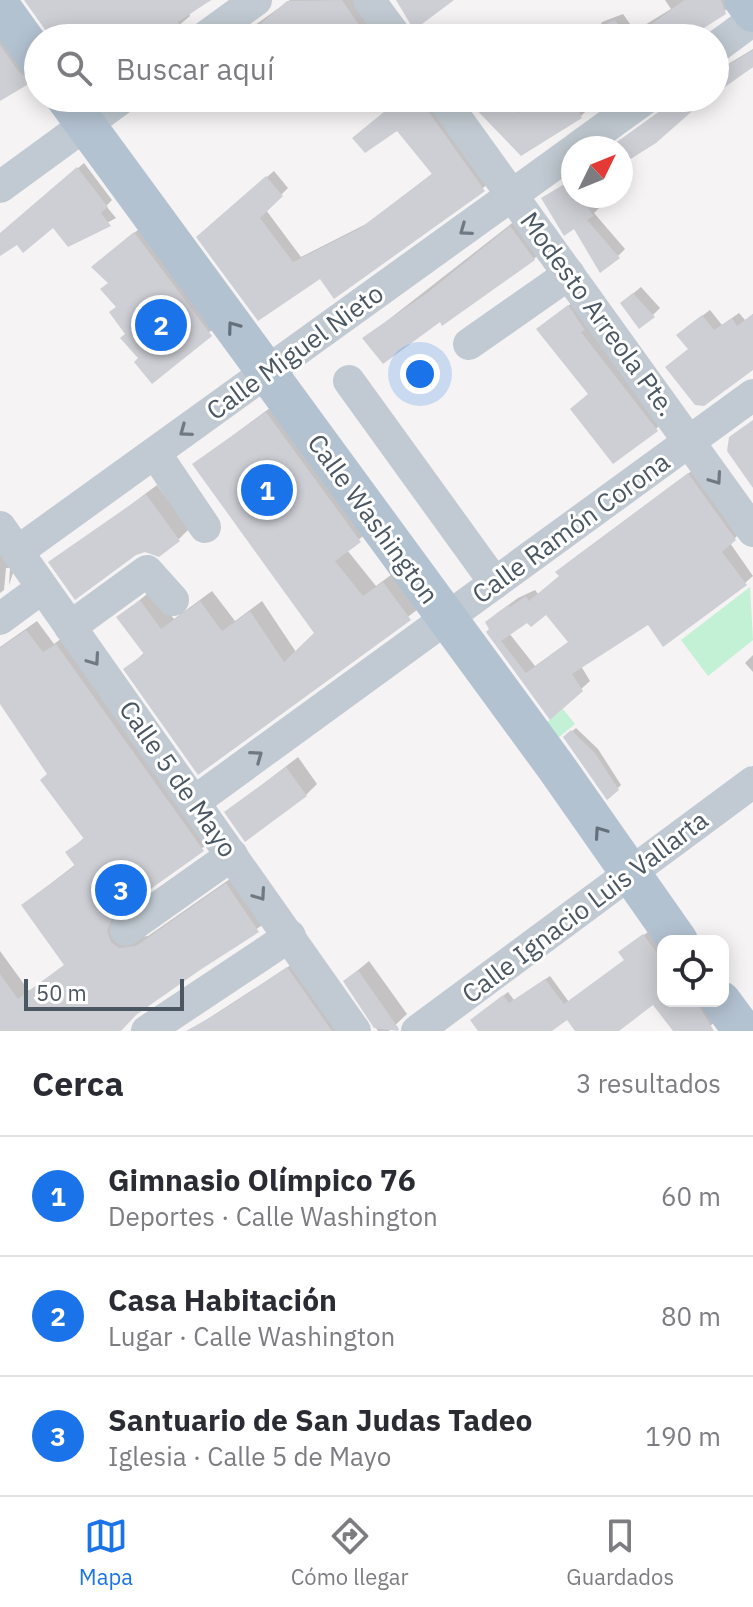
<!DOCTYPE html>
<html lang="es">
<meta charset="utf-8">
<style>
:root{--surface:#fff;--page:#f7f7f7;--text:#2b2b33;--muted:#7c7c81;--line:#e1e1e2;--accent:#1a73e8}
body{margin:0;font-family:"IBM Plex Sans",sans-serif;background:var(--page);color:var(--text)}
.controls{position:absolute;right:24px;bottom:24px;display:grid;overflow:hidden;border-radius:16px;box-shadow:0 4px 20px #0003}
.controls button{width:72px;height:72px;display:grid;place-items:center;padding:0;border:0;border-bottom:2px solid var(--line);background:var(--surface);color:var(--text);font:40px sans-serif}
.compass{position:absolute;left:561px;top:136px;width:72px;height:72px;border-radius:50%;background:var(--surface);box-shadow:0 4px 20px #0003;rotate:47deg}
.scale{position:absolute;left:24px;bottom:20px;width:160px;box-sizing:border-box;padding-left:8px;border:4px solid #4a5661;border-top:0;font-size:22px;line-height:28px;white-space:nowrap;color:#4a5661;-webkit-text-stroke:6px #fff;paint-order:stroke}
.you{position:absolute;left:420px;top:374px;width:28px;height:28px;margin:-20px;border:6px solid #fff;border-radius:50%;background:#1a73e8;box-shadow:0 0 0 12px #1a73e833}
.badge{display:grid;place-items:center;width:52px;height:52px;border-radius:50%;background:var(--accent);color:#fff;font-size:26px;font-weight:700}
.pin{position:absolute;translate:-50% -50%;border:4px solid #fff;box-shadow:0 2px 8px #0006}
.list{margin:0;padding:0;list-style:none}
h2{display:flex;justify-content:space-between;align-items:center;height:104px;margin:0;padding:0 32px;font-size:34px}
h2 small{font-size:26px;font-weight:400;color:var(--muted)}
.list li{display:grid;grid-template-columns:52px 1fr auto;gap:24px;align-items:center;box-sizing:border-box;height:120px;padding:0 32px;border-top:2px solid var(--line)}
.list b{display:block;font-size:30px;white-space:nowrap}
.list p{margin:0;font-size:26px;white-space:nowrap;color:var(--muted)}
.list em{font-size:26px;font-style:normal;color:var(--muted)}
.icon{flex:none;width:44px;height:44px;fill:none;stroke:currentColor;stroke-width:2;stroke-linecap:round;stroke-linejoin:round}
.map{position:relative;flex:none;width:753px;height:1031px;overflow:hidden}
.search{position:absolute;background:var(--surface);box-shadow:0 4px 20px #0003;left:24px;right:24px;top:24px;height:88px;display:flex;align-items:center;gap:20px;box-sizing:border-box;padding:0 28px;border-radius:44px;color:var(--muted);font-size:30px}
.sheet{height:464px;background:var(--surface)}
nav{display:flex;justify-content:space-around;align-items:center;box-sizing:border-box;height:112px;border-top:2px solid var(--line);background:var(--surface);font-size:22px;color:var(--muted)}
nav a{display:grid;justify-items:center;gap:4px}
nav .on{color:var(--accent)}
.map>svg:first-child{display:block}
.green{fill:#c3f1d5}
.shadow{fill:#0003;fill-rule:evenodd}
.building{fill:#cdcfd5;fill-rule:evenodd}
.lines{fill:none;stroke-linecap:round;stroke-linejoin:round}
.minor{stroke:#c1cad2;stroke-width:32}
.major{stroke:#b3c2d1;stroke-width:40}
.oneway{stroke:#6e7983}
.oneway2{stroke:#64717d}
.labels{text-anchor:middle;stroke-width:6;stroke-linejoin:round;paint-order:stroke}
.street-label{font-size:26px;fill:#4a5661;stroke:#fff}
</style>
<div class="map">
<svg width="753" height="1031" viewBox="0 0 753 1031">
<rect width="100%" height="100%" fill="#f5f3f3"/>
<g class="green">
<polygon points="750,587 753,640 708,676 681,640"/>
<polygon points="563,709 575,724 553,742 541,727"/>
</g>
<g class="shadow">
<polygon points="26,0 211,0 189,13 190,16 164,38 54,38"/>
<polygon points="290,0 355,0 380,38 237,38"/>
<polygon points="665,0 729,0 732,6 684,38 594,38 602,22 623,14 635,31 671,9"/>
<polygon points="0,28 38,73 0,98"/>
<polygon points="753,49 753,67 715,92 715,72"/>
<polygon points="403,98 430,98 491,182 335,296 320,276 205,230 274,171 288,188 266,210 301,257 368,223 433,173"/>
<polygon points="471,98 519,98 527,107 541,98 591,98 584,103 588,109 581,116 521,154"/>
<polygon points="84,163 112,200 106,206 116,218 68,244 54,226 0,252 0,235"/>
<polygon points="573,178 573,196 591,196 600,207 594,213 625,249 618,256 544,199"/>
<polygon points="520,217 543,249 534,259 440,318 365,338"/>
<polygon points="139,229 214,330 140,358 127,334 110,283 98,263"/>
<polygon points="641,287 660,308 653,315 630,296"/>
<polygon points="576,300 663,422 656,429 546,322"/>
<polygon points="710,310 722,325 739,313 745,320 753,314 753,368 690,348 686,328"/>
<polygon points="278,402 371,529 347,550 376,586 395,572 421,607 199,773 126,669 145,652 119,617 152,590 174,619 212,591 235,621 262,601 296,652 317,633 194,464"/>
<path d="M697,467L743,530L730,543L753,576L745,583L649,622L581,666L590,681L550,717L488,632L496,614L518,598L535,590L538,594L561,576L566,564ZM546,612L570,641L535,666L509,633Z"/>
<polygon points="157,485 189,529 178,540 136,554 85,539"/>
<polygon points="0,547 14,570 9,585 10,568 6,568 4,590 0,593"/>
<polygon points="37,621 54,644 66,635 213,840 122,907 116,920 130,938 148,936 237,874 268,921 135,1014 117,1031 0,1031 0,951 29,991 66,964 23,905 76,864 68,852 85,837 49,773 0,702 0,647"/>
<polygon points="753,655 753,672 745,663"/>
<polygon points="576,728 598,749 621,785 617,789 565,737"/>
<polygon points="298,757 317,784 306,795 227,812"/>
<polygon points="648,932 663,951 663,1001 703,1001 715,1022 704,1031 675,1031 653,1002 616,1031 577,1031 568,1018 549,1031 481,1031 477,1016 508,992 514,1000 550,976 569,1002 626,960 625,948"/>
<polygon points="369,961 407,1014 389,1031 378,1031 345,981"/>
<polygon points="294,963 342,1031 189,1031"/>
</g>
<g class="building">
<polygon points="24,0 211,0 178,22 182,27 166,38 51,38"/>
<polygon points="342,0 368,38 244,38 287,1"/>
<polygon points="396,0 454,0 414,30"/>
<polygon points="684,0 721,0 726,14 688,38 633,38"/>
<polygon points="615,20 628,38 572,38 572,37"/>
<polygon points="0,45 19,72 32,82 0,101"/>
<polygon points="753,50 753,67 715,94 715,73"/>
<polygon points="401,98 419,98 485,191 334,299 320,279 258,321 196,237 266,176 283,196 260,218 293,262 359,229 432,174 397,131 365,153 352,138"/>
<polygon points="465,98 506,98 519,113 532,98 606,98 578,110 582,118 521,156"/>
<polygon points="678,98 707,98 656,143 629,160 614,144"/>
<polygon points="77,167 108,207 101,213 111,226 68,247 53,228 23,253 17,245 0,256 0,233"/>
<polygon points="568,182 573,196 579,196 594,216 587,220 620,258 600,273 574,229 564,236 541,198"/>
<polygon points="510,226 535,260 442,326 440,322 383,364 362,338 427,293"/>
<polygon points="134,232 212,336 152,384 134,362 138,358 120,338 125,334 109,312 116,307 100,289 108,283 91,267"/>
<polygon points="633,293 655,317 639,329 620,303"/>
<polygon points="568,305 585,330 581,332 658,431 613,464 570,409 588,394 536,329"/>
<polygon points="753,314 753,370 704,406 695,405 665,367 688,349 676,335 702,315 714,330 732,318 737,326"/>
<polygon points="266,412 361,542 335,561 363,596 383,582 411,620 198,775 123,669 144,654 116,617 140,600 161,629 200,601 222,631 250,611 284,662 314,633 192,464"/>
<polygon points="753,420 753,488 727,451 729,437"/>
<path d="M688,473L736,540L722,552L747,585L663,647L648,625L572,674L583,691L550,720L486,632L489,629L485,622L508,605L510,607L526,596L529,601L559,576L555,572ZM546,615L568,642L526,673L501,641L527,623L531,627Z"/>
<polygon points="146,494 180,541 159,557 145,552 136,555 75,600 48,562"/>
<polygon points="26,630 43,652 56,644 204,851 114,915 107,931 111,942 119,948 136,946 226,883 259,932 200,970 136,1015 121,1031 0,1031 0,974 18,999 64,965 21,905 75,866 65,852 84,839 40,780 47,774 0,704 0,648"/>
<polygon points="571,730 595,753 619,790 607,800 563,737"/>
<polygon points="286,767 307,796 245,842 224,812"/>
<polygon points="643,934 663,961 663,1001 696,1001 714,1031 673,1031 653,1005 619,1031 575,1031 567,1020 552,1031 478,1031 470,1020 503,995 509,1003 545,979 564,1004 624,960 618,952"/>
<polygon points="287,967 332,1031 186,1031 218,1013"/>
<polygon points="358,970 399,1029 398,1031 374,1028 343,981"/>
</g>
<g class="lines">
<g class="minor">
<polyline points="369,0 397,38"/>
<polyline points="204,38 256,0"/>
<polyline points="715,48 753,20"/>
<polyline points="442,98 753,531"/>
<polyline points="577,148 646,98"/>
<polyline points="0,187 122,98"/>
<polyline points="469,344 569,274"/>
<polyline points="349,381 495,583"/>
<polyline points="155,453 205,527"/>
<polyline points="0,527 355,1031"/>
<polyline points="17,552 573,151"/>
<polyline points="0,619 42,588"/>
<polyline points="70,627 147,571 173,600"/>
<polyline points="194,802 753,395"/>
<polyline points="126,930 232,855"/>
<polyline points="147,1031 290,936"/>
<polyline points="417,1031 753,782"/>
</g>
<g class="major">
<polyline points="744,0 753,12"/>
<polyline points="0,6 38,59"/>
<polyline points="66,98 556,767 678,941"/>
<polyline points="721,1001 743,1031"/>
</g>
</g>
<defs><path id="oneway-chevron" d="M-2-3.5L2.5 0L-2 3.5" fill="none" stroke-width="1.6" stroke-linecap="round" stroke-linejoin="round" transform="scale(2)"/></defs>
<g class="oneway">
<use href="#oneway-chevron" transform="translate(465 230) rotate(144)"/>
<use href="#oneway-chevron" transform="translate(185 431) rotate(144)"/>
<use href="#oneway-chevron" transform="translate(716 479) rotate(55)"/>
<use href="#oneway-chevron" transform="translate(94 660) rotate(55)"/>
<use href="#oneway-chevron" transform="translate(257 756) rotate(-36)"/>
<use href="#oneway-chevron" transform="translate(260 895) rotate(55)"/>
</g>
<g class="oneway2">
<use href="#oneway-chevron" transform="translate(233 327) rotate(-126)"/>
<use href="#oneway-chevron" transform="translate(600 832) rotate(-125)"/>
</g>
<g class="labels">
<g class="street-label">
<text transform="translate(598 314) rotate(54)" y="9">Modesto Arreola Pte.</text>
<text transform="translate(295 352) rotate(-36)" y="9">Calle Miguel Nieto</text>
<text transform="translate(373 519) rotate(54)" y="9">Calle Washington</text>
<text transform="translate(571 528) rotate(-36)" y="9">Calle Ramón Corona</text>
<text transform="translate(178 779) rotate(55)" y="9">Calle 5 de Mayo</text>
<text transform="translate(585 907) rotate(-37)" y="9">Calle Ignacio Luis Vallarta</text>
</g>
</g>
</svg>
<div class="controls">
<button><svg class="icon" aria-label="locate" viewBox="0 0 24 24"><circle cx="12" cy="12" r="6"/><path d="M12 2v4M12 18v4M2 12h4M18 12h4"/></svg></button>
</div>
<svg class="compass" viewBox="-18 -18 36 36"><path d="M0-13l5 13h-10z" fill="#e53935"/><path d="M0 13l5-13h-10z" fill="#7c7c81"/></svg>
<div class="scale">50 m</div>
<div class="you"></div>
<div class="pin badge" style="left:267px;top:490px">1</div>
<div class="pin badge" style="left:161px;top:325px">2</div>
<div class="pin badge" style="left:121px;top:890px">3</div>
<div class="search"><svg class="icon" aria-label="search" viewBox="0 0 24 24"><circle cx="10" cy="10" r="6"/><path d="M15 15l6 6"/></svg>Buscar aquí</div>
</div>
<section class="sheet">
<h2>Cerca<small>3 resultados</small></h2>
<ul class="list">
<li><span class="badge">1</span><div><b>Gimnasio Olímpico 76</b><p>Deportes · Calle Washington</p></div><em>60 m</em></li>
<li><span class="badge">2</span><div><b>Casa Habitación</b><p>Lugar · Calle Washington</p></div><em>80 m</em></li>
<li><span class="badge">3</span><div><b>Santuario de San Judas Tadeo</b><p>Iglesia · Calle 5 de Mayo</p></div><em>190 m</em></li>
</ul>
</section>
<nav>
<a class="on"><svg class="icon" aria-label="map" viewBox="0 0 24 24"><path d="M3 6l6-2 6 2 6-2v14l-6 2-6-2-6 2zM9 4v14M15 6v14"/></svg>Mapa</a>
<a><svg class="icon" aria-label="directions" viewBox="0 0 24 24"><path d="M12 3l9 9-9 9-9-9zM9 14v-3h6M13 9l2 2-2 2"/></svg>Cómo llegar</a>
<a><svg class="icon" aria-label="saved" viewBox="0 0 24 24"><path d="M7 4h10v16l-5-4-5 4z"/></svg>Guardados</a>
</nav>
